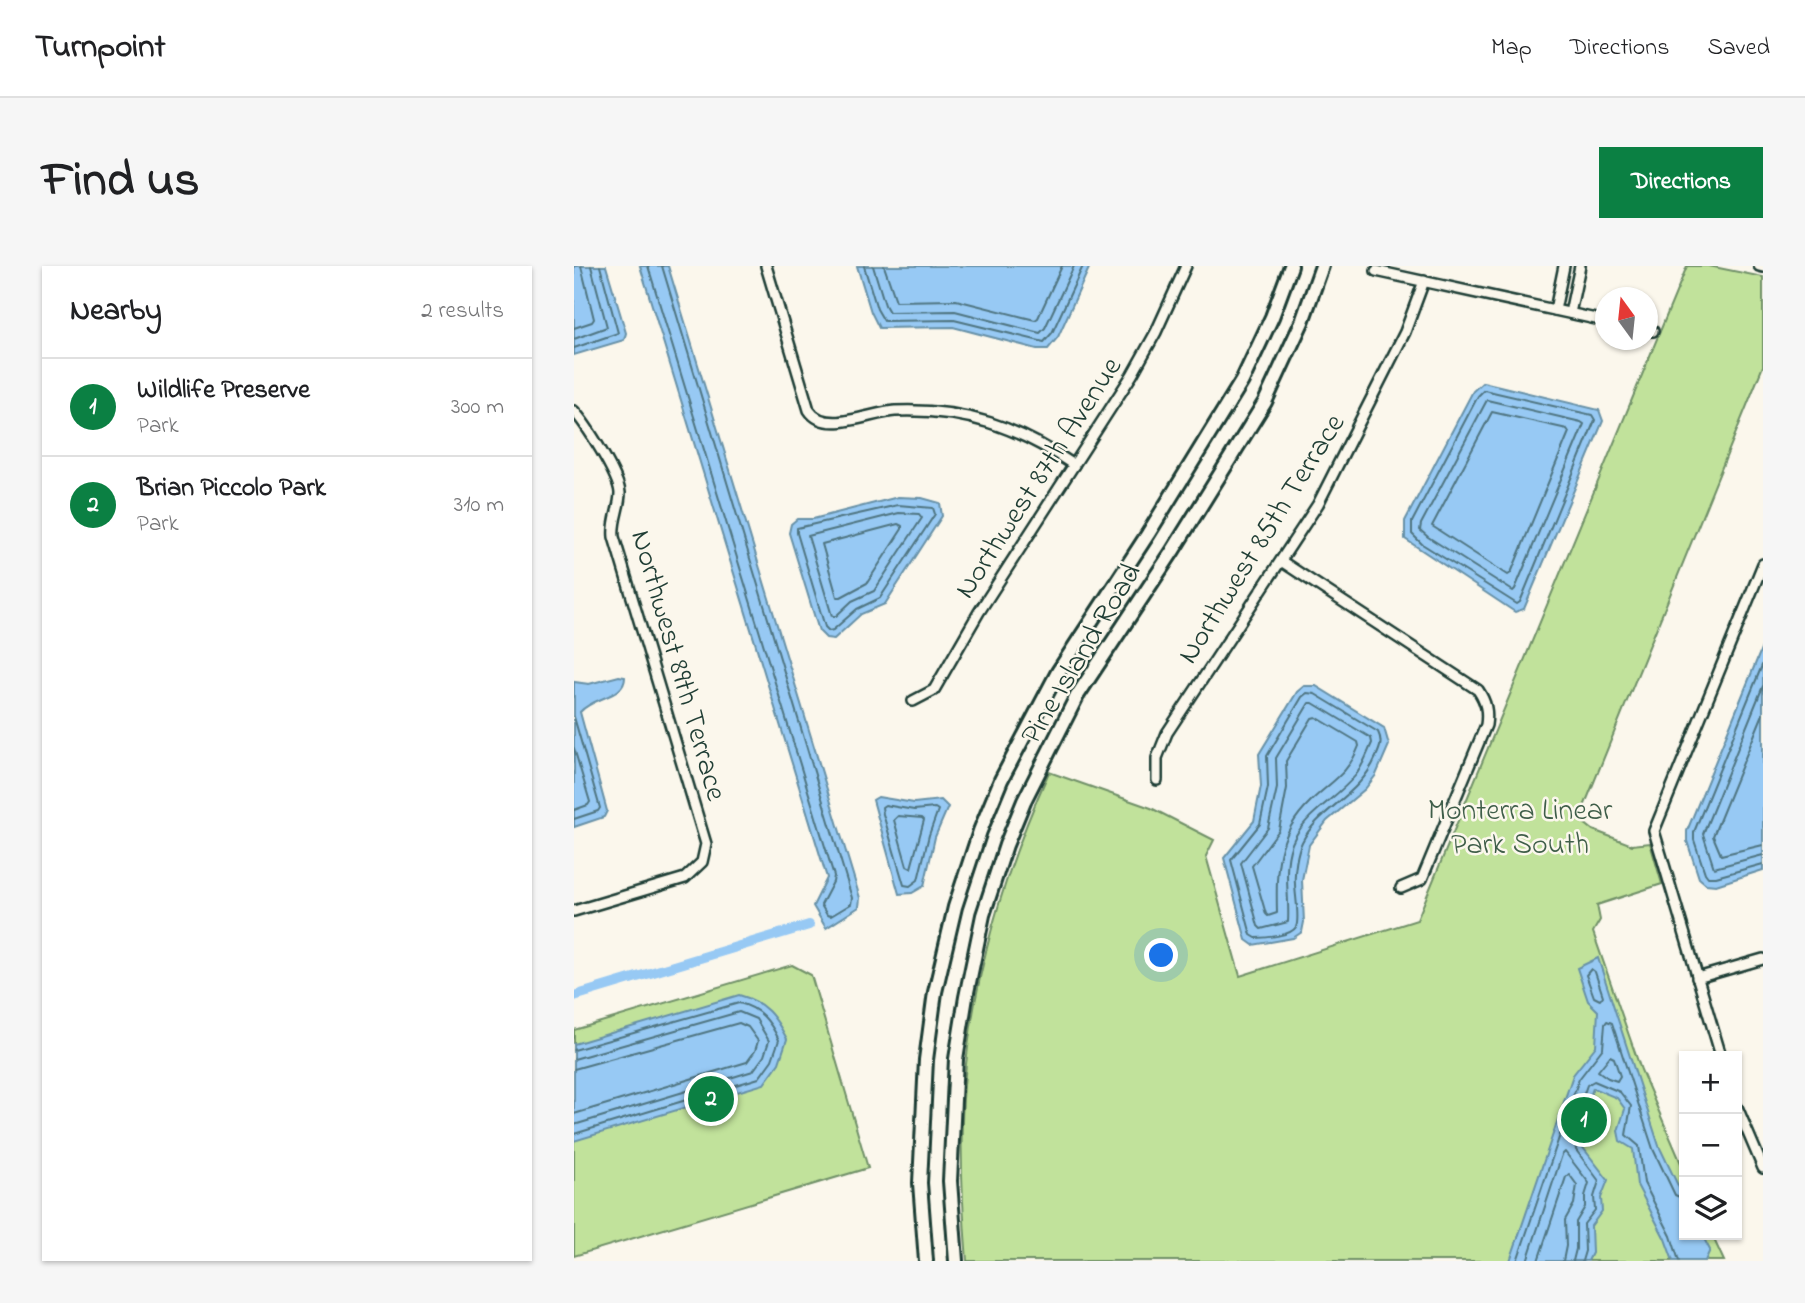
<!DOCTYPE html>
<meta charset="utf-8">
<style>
:root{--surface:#fff;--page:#f6f6f6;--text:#202124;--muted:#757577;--line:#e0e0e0;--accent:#0b8043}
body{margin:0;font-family:"Indie Flower",sans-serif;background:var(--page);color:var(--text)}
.controls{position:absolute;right:21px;bottom:21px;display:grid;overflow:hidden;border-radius:0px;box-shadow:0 2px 5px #0004}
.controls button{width:63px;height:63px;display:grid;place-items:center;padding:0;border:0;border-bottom:2px solid var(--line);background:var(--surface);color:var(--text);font:35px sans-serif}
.compass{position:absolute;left:1021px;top:21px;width:63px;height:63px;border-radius:50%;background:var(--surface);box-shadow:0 2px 5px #0004;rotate:345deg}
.you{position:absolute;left:588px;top:690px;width:24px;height:24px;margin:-18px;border:5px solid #fff;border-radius:50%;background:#1a73e8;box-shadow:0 0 0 10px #1a73e833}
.badge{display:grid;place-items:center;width:46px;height:46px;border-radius:50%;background:var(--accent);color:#fff;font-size:23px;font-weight:700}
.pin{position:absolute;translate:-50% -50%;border:4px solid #fff;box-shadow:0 2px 7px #0006}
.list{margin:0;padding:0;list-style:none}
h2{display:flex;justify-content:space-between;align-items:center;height:91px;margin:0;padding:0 28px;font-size:30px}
h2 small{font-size:23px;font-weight:400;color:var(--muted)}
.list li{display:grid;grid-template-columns:46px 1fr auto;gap:21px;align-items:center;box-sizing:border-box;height:98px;padding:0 28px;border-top:2px solid var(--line)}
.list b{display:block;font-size:26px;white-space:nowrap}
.list p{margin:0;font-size:23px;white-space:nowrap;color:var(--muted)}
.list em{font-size:23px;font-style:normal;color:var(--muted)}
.icon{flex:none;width:38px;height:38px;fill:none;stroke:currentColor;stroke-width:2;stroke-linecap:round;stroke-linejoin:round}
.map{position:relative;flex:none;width:1189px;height:995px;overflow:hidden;border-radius:0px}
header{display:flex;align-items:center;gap:42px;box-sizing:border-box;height:98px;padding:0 35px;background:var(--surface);border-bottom:2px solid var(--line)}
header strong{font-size:33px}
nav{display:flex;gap:38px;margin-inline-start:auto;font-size:24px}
.intro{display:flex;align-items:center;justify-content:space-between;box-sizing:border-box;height:168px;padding:0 42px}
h1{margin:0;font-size:49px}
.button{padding:18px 32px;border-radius:0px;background:var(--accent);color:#fff;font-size:24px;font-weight:700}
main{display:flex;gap:42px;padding:0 42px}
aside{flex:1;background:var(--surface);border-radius:0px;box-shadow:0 2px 5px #0004}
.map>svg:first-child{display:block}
.green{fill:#c1e29b;stroke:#709068;stroke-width:2}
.water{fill:#97c9f4;stroke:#6791a7;stroke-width:2}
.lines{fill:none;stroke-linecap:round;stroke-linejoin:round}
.shore{stroke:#4f7581;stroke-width:2}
.canal{stroke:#97c9f4;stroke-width:10}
.minor-casing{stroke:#1f3d34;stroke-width:14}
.secondary-casing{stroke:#1f3d34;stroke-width:18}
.minor{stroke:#fbf7ec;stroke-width:9}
.secondary{stroke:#fbf7ec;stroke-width:12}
.labels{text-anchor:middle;stroke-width:5;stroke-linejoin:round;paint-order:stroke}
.street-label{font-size:30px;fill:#1f3d34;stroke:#fbf7ec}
.park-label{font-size:30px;fill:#3f5e49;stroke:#fbf7ec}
</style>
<header>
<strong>Turnpoint</strong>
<nav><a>Map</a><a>Directions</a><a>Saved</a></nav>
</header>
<div class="intro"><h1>Find us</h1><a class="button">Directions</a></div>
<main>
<aside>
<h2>Nearby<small>2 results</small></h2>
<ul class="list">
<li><span class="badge">1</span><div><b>Wildlife Preserve</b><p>Park</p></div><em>300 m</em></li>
<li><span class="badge">2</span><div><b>Brian Piccolo Park</b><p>Park</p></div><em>310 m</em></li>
</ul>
</aside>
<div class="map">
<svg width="1189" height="995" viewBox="0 0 1189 995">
<rect width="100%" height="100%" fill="#fbf7ec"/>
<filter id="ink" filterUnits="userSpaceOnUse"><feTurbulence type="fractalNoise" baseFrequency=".0143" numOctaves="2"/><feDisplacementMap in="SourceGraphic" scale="14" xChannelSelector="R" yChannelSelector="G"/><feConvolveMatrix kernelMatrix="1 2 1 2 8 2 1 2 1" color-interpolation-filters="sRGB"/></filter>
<g filter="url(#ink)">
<g class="green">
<path d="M1113,0H1135L1189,11V100L1005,553L1019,564L1058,579L1076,577L1088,618L1023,639L1026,654L1019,666L1067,804L1110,904V969H1138L1150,995H393C388,936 385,878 390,819C399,710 430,605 475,506L577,542L640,574L632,590L666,710L843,654Z"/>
<polygon points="218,699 237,709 294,902 0,990 0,764"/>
</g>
<g class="water">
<polygon points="0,0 32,0 52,67 50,74 0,89"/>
<polygon points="66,0 94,0 286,632 285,641 252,662 239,640 253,612"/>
<polygon points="283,0 516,0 484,71 474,83 463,83 379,61 305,62 297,46"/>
<polygon points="909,116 1025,144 1029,155 950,343 941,346 831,273 831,255 899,125"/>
<polygon points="324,231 348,232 366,237 368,250 311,338 287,348 260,373 252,372 245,365 215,267 217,258 223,253 239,253"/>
<polygon points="1189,379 1189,604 1142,619 1132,618 1125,612 1113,575 1113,565"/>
<path d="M45,410L51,411C51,432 20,430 6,446L33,545L30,551L0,561V416L15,418Z"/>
<polygon points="730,420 742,420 810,462 815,479 802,509 791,523 753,555 735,579 728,614 730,656 728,666 719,672 679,679 672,674 650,592 680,555 687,520 685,488 723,426"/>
<polygon points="304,531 340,537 367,534 374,541 361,571 350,620 338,627 325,628 299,534"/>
<polygon points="1024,692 1085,880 1110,932 1110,969 1128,969 1136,984 1131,995 1099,995 1091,973 1063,919 1059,883 1046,875 1044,865 1051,843 1043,832 1019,822 1012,843 1007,879 1034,914 1027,932 1028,945 1017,960 1018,987 1014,995 936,995 999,809 1022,780 1024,745 1014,735 1003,702"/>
<path d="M165,729C191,736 201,750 213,773L205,797L190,818L0,875V778Z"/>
</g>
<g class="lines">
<g class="shore">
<polyline points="74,0 260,610 259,616 247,639 253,649 257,650 277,638 278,632 88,0"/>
<polyline points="290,0 303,43 310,55 380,54 470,76 478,67 509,0"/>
<polyline points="299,0 311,39 315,46 381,45 466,67 471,62 500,0"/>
<polyline points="310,0 322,35 382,34 461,54 464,52 488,0"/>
<polyline points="0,62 18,56 20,53 7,0"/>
<polyline points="0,73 33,61 17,0"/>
<polyline points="0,82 44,67 26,0"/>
<polygon points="910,124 1018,149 1021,154 946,336 943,338 848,278 838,268 838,256 904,130"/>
<polygon points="913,134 1007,156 1010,158 941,323 939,325 854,271 846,264 847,258"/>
<polygon points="918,146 993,163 995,166 937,307 934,309 858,260"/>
<polygon points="324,239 359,242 361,248 306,332 283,343 259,364 255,365 251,361 223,267 223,262"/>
<polygon points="325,247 345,248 348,252 300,325 278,335 262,350 258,350 234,270"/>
<polygon points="324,258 328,260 328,263 293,317 267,331 263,331 248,278"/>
<polyline points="1189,397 1120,566 1120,574 1131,607 1134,611 1142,611 1189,598"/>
<polyline points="1189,420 1129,568 1140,602 1189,589"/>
<path d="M733,427L741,428L804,466C809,476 806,482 802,491C785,531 745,542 728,576C723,586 720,606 721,618C721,628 726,653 722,661C717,670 691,672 682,672L677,669L657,594L686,558L694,521L693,490L728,431Z"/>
<path d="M735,437H739L797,472L798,477C793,488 789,500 781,510C763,532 735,545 721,571C707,597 716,629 714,656L687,663L684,660L667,597L694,562L703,522L702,492Z"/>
<polyline points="1189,448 1139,570 1147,589 1189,579"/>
<polyline points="0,451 26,542 24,545 0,553"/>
<path d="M742,451L784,476L785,480C774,509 756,516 736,536C702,569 702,603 703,647L694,650L692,648L678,600L705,564L713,522L712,495L738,452Z"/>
<polyline points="0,482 16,536 14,539 0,544"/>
<polygon points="311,539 340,544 361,542 364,544 355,569 344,614 336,620 330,619 309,548 308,541"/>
<polygon points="324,550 348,552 350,554 337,602 333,600 320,554"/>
<polygon points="1017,703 1021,706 1029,730 1026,734 1020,731 1012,709"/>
<path d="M0,784L165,737C186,742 196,755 205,774L198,794L185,812L0,868"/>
<polygon points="1036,790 1040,792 1046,810 1043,815 1034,812 1024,805"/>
<polyline points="0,793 165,746 182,753 195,775 190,790 179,805 0,859"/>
<polyline points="0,803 165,757 174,761 184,775 181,785 173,796 0,848"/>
<polyline points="943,995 1005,813 1029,782 1031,758 1033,755 1038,757 1079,883 1101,929 1110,933"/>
<polyline points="953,995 988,889 991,886 1015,917 1011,930 1011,941 1002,956 1002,983 999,995"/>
<polyline points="964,995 992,911 995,908 1003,919 1000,938 991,954 992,980 989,995"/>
<polyline points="1008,995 1011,985 1010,958 1021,944 1020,931 1025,915 1002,884 1001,878 1005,842 1013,819 1020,815 1046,826 1057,840 1052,869 1065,880 1070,917 1097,970 1105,995"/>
</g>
<polyline class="canal" points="0,730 235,659"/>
<g class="minor-casing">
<g id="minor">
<path d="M192,0L235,144C251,169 295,147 321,145C390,142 444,161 500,199"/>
<polyline points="1185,0 1189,1"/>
<polyline points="802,5 1031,55"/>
<polyline points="981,44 990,0"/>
<polyline points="996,47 1006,0"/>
<polyline points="1073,64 1079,65"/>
<path d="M0,145C12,158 45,210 46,227C46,242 38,255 40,271L132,578L128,596L111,612L0,645"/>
<path d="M707,295L904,424C912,436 914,445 912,459L848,613L827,622"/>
<polyline points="339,435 360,424 405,346 558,109 582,66 612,0"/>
<polyline points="583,514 583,492 593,467 744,238 831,66 850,15"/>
<polyline points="1123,712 1189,693"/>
<polyline points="1147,790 1080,565 1189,298"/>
<polyline points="1163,841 1189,902"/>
</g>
</g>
<g class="secondary-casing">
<g id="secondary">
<polyline points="352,995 346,917 352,794 361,726 381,641 406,565 427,514 484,406 574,268 668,115 698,51 717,0"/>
<polyline points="382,995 376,915 382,793 392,731 409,649 432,579 450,535 503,430 598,286 691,136 728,56 748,0"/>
</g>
</g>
<use href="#minor" class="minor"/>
<use href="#secondary" class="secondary"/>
</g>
</g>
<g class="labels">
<g class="street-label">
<text transform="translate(463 211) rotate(-57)" y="10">Northwest 87th Avenue</text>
<text transform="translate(686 272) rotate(-58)" y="10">Northwest 85th Terrace</text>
<text transform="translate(506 387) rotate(-59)" y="10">Pine Island Road</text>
<text transform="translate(106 399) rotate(74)" y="10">Northwest 89th Terrace</text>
</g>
<g class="park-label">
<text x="946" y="553">Monterra Linear<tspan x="946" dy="34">Park South</tspan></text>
</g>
</g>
</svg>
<div class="controls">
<button>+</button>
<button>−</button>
<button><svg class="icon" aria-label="layers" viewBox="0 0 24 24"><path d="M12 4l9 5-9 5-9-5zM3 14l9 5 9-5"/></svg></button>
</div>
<svg class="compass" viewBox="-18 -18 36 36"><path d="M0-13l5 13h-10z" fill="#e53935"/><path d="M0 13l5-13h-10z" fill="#757577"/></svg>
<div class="you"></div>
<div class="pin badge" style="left:1010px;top:854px">1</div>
<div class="pin badge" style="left:137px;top:833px">2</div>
</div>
</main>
